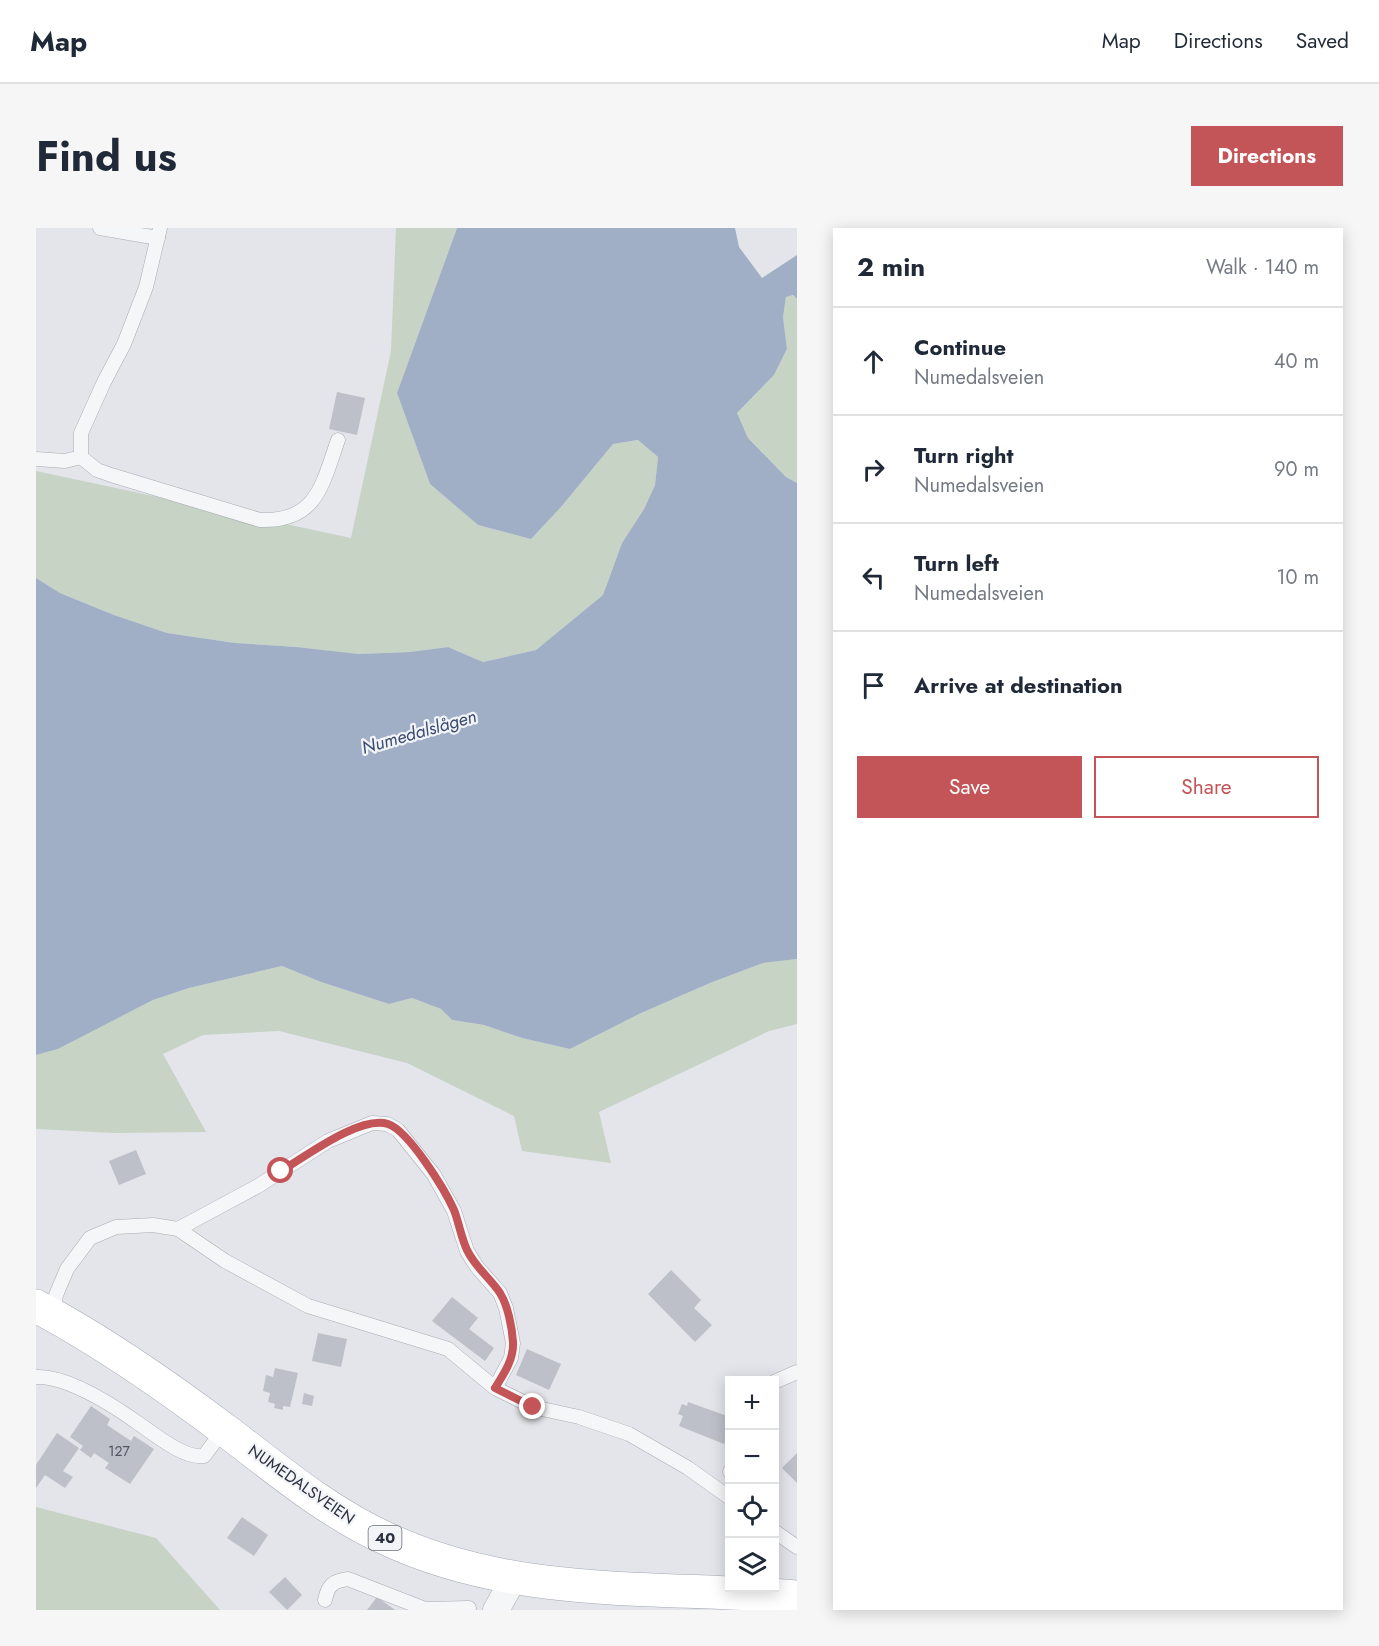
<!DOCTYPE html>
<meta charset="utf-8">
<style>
:root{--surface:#fff;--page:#f6f6f7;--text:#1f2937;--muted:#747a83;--line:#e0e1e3;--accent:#c35457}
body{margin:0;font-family:Jost,sans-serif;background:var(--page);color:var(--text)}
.controls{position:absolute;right:18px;bottom:18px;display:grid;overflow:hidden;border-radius:0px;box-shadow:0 3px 15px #0003}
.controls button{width:54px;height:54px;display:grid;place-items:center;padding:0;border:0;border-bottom:2px solid var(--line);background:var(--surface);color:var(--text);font:30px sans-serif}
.stop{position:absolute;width:18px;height:18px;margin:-14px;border:4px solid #c35457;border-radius:50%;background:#fff}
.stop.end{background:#c35457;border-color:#fff;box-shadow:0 2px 6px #0008}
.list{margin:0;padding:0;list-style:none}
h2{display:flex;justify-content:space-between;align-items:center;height:78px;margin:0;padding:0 24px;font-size:26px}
h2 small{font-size:20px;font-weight:400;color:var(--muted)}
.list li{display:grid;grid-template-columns:39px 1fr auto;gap:18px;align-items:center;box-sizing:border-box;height:108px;padding:0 24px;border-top:2px solid var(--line)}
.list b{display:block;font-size:22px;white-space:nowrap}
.list p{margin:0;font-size:20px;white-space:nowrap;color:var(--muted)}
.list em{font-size:20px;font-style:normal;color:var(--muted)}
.actions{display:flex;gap:12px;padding:18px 24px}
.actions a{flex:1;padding:14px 0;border:2px solid var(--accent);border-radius:0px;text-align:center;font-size:21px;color:var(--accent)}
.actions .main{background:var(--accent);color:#fff}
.icon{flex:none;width:33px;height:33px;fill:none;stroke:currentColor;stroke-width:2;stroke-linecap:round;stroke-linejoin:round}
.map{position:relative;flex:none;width:761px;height:1382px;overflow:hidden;border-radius:0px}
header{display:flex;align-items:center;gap:36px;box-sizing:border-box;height:84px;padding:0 30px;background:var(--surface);border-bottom:2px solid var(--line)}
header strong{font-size:28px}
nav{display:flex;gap:33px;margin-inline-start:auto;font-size:21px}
.intro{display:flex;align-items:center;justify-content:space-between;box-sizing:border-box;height:144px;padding:0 36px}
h1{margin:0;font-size:42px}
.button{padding:15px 27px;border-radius:0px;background:var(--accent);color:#fff;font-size:21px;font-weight:700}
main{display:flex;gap:36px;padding:0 36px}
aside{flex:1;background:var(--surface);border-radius:0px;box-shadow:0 3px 15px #0003}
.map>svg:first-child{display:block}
.green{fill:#c7d3c5}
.water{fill:#a1afc6}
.building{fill:#bdc0c9}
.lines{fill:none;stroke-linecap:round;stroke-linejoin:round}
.lane-casing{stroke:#a8abb4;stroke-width:15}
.street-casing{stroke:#a8abb4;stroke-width:27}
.primary-casing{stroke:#a3a8b4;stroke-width:34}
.lane{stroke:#f5f6f8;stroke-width:14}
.street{stroke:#f5f6f8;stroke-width:26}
.primary{stroke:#fff;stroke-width:33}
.route{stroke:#c35457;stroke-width:8}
.labels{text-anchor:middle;stroke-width:4.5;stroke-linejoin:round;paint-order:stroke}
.number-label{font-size:14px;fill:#505562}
.shield{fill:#f2f4f7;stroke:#676c77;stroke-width:1.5}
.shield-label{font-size:15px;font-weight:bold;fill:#2c3140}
.street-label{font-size:16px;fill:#2c3140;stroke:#f2f4f7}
.water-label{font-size:18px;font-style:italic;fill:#3a4c71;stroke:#f2f4f7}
</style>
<header>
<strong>Map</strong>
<nav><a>Map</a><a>Directions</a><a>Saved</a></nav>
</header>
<div class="intro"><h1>Find us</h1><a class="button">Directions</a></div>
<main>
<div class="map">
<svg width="761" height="1382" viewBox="0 0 761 1382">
<rect width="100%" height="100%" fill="#e3e5ea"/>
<g class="green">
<polygon points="360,0 421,0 361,165 394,256 442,297 495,311 525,279 577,216 602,212 622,229 619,257 608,281 586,315 567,367 500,422 447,434 412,419 374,424 323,426 261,419 199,415 131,405 78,387 24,365 0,350 0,243 315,310 355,123"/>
<polygon points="757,67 761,71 761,255 750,249 712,210 701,185 738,147 751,121 747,89 750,69"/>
<polygon points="761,731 761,796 733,803 563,884 575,935 486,923 478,888 371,835 243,803 167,807 127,826 170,904 78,905 0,901 0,827 22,821 117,772 153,760 246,738 285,754 353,776 376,770 405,781 416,792 448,797 486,810 534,821 603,786 674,755 727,735"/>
<polygon points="0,1279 120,1310 184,1382 0,1382"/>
</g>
<polygon class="water" points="421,0 699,0 703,19 726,50 761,27 761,71 757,67 750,69 747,89 751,121 738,147 701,185 712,210 750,249 761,255 761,731 727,735 674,755 603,786 534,821 486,810 448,797 416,792 405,781 376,770 353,776 285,754 246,738 153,760 117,772 22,821 0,827 0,350 24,365 78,387 131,405 199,415 261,419 323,426 374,424 412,419 447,434 500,422 567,367 586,315 608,281 619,257 622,229 602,212 577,216 525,279 495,311 442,297 394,256 361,165"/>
<g class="building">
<polygon points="301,164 329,170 321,207 293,201"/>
<polygon points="100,922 110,946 83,957 73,933"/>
<polygon points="635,1042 665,1072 658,1080 676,1097 659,1114 612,1066"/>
<polygon points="416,1069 442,1090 433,1101 458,1120 449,1133 396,1093"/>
<polygon points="282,1105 311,1111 305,1139 276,1133"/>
<polygon points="491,1121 525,1136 513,1162 480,1147"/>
<polygon points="239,1140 262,1145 254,1179 247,1178 247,1182 238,1180 239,1176 232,1174 234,1165 227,1163 230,1147 237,1149"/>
<polygon points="268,1165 278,1168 276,1178 266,1176"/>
<polygon points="652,1174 694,1189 694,1203 688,1216 643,1198 647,1188 642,1186 646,1176 651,1178"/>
<polygon points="55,1178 74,1191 71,1197 95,1213 98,1208 118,1221 94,1256 69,1240 73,1235 58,1225 55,1230 44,1222 47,1218 34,1209"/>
<polygon points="21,1205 43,1220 27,1243 37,1249 29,1260 9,1247 0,1260 0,1237"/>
<polygon points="761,1225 761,1255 746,1240"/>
<polygon points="206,1289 232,1307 218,1328 191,1310"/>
<polygon points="249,1349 266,1367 251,1382 233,1364"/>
<polygon points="341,1369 359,1382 331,1382"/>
</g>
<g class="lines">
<g class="lane-casing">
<g id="lane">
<polyline points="64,0 122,10"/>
<path d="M124,0L110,59L88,116L68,154L45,205V229L61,242L75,247L224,292C281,294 286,257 302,212"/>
<polyline points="0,231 29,233 45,229"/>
<polyline points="142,1001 222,958 292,913 336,895 351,896 362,902 398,947 418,983 431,1023 441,1039 464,1065 470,1080 477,1115 475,1130 459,1160"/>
<polyline points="17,1087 20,1067 31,1041 54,1010 80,999 117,997 142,1001 189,1033 272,1078 412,1121 459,1160 497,1179 543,1189 593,1206 652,1240 694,1270"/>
<path d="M0,1149C30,1147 78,1178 102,1195C118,1206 148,1231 168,1228L188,1201"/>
<polyline points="738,1154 761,1144"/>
<polyline points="694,1243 694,1244"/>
<polyline points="738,1303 761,1319"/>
<path d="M289,1372C292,1357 297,1353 312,1351L389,1381L433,1380"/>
</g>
</g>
<g class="street-casing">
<polyline id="street" points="460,1382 478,1350"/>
</g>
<g class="primary-casing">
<path id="primary" d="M0,1078C68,1114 132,1159 193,1205C243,1243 293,1285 351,1311C482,1372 622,1357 761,1369"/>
</g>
<use href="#lane" class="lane"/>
<use href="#street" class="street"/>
<use href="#primary" class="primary"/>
</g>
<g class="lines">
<path class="route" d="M245,943C269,929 324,887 352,896C373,903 409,962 418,982C423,995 425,1009 431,1022C439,1039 454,1050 464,1065C472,1078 476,1099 477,1114C478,1131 468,1146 459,1160L497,1179"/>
</g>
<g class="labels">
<g class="number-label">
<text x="83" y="1228">127</text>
</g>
<rect class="shield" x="332.5" y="1298" width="33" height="24" rx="4.5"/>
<g class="shield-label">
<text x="349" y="1315">40</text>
</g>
<g class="street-label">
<text transform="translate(266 1256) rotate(35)" y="6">NUMEDALSVEIEN</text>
</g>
<g class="water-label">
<text transform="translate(383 504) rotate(-16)" y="6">Numedalslågen</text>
</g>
</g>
</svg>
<div class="controls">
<button>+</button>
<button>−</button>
<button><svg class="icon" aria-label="locate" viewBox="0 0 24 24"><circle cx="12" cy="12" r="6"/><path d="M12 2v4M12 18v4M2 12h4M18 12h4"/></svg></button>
<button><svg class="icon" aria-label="layers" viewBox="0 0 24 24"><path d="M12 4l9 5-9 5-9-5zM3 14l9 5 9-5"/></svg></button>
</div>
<div class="stop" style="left:245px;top:943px"></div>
<div class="stop end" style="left:497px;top:1179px"></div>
</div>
<aside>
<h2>2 min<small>Walk · 140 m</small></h2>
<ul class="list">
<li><svg class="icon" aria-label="ahead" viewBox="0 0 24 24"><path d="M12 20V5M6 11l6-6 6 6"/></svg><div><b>Continue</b><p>Numedalsveien</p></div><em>40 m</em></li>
<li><svg class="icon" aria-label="right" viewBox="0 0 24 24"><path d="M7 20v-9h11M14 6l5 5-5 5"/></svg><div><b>Turn right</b><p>Numedalsveien</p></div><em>90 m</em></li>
<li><svg class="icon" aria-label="left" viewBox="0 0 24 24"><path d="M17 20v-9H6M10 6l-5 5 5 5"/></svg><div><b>Turn left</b><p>Numedalsveien</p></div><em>10 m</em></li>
<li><svg class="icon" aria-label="arrive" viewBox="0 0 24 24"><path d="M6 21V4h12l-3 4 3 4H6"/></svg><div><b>Arrive at destination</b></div></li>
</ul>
<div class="actions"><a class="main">Save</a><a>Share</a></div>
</aside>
</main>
